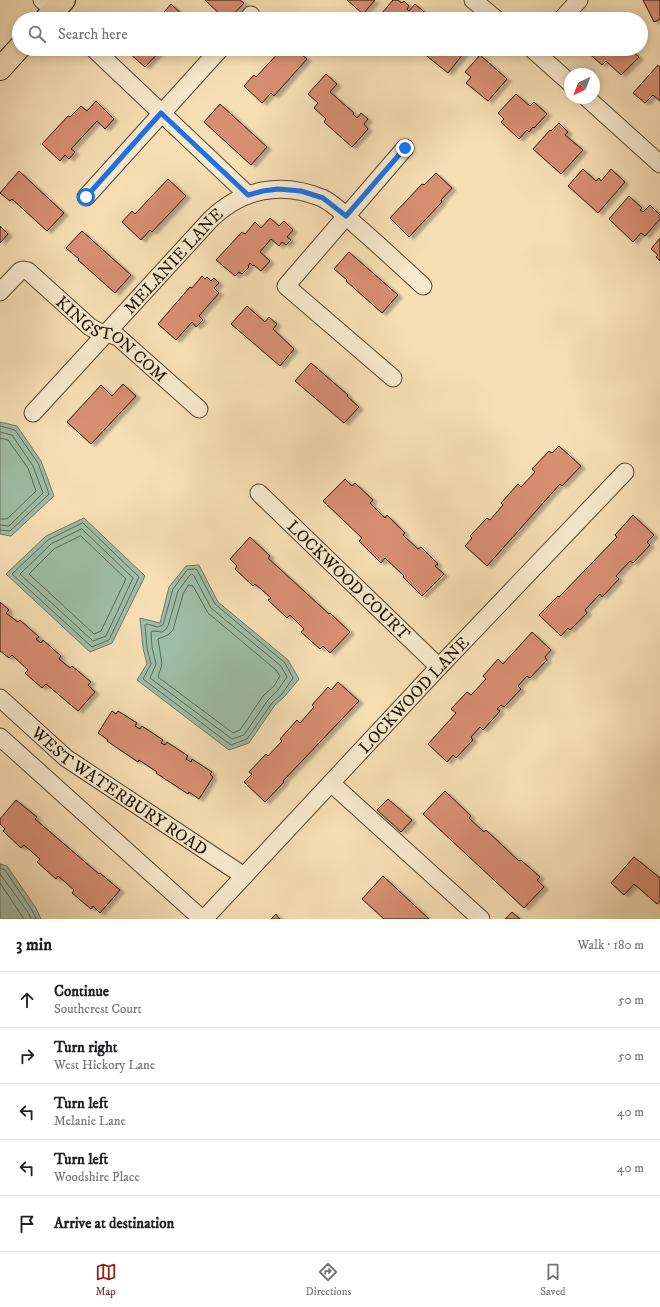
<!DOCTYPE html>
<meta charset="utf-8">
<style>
:root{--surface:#fff;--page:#f6f6f6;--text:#202124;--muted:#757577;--line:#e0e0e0;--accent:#8f2418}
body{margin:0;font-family:"IM FELL DW Pica",serif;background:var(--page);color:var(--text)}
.compass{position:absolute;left:564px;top:68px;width:36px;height:36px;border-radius:50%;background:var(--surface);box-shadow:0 2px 10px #0003;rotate:223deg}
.stop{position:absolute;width:12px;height:12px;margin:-9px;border:3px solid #1a73e8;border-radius:50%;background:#fff}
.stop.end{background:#1a73e8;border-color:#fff;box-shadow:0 1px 4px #0008}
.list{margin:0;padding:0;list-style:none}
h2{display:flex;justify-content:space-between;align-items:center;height:52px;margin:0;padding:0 16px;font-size:17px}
h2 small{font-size:13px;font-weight:400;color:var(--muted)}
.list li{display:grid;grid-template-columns:26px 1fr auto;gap:12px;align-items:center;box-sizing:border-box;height:56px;padding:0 16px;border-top:1px solid var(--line)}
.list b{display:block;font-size:15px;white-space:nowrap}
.list p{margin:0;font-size:13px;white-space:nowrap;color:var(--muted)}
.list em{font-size:13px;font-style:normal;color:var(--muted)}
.icon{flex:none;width:22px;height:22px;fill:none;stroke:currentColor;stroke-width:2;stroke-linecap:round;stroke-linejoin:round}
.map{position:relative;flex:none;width:660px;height:919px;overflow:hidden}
.search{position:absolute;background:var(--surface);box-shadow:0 2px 10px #0003;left:12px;right:12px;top:12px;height:44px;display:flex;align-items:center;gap:10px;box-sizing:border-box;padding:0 14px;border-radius:22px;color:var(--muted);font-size:15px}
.sheet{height:332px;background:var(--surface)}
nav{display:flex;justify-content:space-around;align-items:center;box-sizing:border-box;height:56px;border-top:1px solid var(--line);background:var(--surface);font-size:11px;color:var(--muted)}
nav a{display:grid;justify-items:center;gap:2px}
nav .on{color:var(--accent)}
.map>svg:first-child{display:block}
.water{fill:#9ebda7;stroke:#6c7965}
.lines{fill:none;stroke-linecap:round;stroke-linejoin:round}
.shore{stroke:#606855;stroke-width:1}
.building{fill:#d78f72;stroke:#211403;filter:url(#shadow)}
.minor-casing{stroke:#56462f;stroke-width:19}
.major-casing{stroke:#211403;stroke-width:24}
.minor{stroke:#faeace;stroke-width:17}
.major{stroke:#f7deb4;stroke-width:22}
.route{stroke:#1a73e8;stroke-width:5}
.labels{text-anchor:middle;stroke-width:3.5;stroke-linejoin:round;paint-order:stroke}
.street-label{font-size:17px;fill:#211403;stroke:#faeace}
</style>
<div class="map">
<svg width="660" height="919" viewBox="0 0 660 919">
<defs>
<filter id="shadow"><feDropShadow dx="4.5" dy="2.5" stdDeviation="1" flood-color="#0004"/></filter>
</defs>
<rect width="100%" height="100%" fill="#f7deb4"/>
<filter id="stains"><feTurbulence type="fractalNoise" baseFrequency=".005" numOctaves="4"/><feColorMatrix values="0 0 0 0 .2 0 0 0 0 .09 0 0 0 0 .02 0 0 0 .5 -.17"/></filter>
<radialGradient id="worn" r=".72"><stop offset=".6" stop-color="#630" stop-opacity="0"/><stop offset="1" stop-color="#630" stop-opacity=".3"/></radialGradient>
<g class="water">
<polygon points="0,422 17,426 41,461 54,496 11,536 0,534"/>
<polygon points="84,518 145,576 112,643 90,652 6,574 46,536"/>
<polygon points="199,565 218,602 288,660 299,679 285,696 275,705 249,743 229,750 137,680 147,664 143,648 140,618 160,623 169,587 186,566"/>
<polygon points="0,864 7,866 36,908 41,919 0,919"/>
</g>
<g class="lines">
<g class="shore">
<polyline points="0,426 15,430 38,463 49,494 10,531 0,530"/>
<polyline points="0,432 12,435 33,466 43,493 9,526 0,525"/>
<polyline points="0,438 8,440 28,468 36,491 7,519 0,519"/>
<polygon points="83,523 139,577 109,640 92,647 12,574 48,540"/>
<polygon points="82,529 133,578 106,636 93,641 20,574 51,544"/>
<polygon points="81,536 126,579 101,631 94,634 29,574 54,549"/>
<polygon points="195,569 197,570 215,604 285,663 293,678 282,694 272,703 247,739 231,745 143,679 151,664 147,648 145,625 147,624 158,627 163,625 173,589 187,570"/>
<polygon points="192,574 194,576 211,608 281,666 287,677 278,690 268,700 244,735 232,739 150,678 156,664 152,647 151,632 153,631 162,632 166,629 168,626 178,591 190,575"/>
<polygon points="189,585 193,586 208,613 276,670 280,676 274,686 263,696 240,730 233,733 158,677 162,664 158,639 168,635 173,630 183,594"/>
<polyline points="0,868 5,870 32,910 36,919"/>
<polyline points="0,874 28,912 31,919"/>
<polyline points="0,883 24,919"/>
</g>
</g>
<g class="building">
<polygon points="205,0 240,0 244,3 229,19 225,19"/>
<polygon points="347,0 375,0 363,14"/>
<polygon points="393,0 398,0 402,3 404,1 409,6 407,9 409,11 415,4 429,16 426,19 377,19"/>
<polygon points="643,0 660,0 660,19 654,22"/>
<polygon points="171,4 187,19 158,19"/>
<polygon points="131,49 162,49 145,67 128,52"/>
<polygon points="282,49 295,49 307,59 274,96 271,93 262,103 244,86 254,75 256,77"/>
<polygon points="418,49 467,49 448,73"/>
<polygon points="584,49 630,49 639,57 621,75 606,61 602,65"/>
<polygon points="480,55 507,79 488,101 466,83 471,77 465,72"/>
<polygon points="658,65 660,67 660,101 653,95 645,103 633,93"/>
<polygon points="326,74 337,84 330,92 354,113 353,114 357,118 361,113 368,119 364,124 368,129 352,147 324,122 326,119 314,108 318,103 308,94"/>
<polygon points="516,94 530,106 534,102 547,114 534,128 533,127 529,132 527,130 519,139 501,122 504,119 498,113"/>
<polygon points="96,101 114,119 105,129 97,121 71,149 75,152 69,159 65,155 60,161 42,144 68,116 70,117 81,106 87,111"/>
<polygon points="220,104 267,147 251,165 204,122"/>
<polygon points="559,123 568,132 565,135 583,150 561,174 533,149 550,130 551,131"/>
<polygon points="583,169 596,181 599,178 601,181 611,169 625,182 598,213 568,186"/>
<polygon points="19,171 64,213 47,231 12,199 10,201 0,193"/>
<polygon points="436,173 452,188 441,200 442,202 409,237 390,218 422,184 424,185"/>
<polygon points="168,179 186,196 152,232 150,230 141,240 122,222 132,211 135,214"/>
<polygon points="629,196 642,208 640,210 643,212 650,205 660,215 660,219 645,236 641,233 633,242 609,219"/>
<polygon points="270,218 279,226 284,221 293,230 287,237 291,240 286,245 282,242 279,246 271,239 260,252 270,261 261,271 254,265 253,266 250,263 248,266 249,267 242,274 239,272 235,276 216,260 242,232 245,234 255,222 261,228"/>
<polygon points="0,226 8,234 0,243"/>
<polygon points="82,231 131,275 115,293 78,260 79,259 66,248"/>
<polygon points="660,238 660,261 656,257 658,255 651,249"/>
<polygon points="349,252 398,295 382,313 346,281 347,280 334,269"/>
<polygon points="202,276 205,279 207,277 211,281 214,278 219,283 214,288 219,293 199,316 203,320 196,327 192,322 176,340 158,324 190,287 192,288"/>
<polygon points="247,306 265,322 269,317 277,324 273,329 294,349 280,366 231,324"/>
<polygon points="311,363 348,395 347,396 359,407 344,423 295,381"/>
<polygon points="123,384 136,396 91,444 67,422 101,385 112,396"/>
<polygon points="559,446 581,466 562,486 560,484 487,566 465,546 472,538 470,536 487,518 490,520 503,505 501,503 518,484 521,487 535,472 532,469 549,451 552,453"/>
<polygon points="345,479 352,486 355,483 373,500 370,503 385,518 387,515 405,533 403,535 418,549 421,547 438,564 435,566 444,574 422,596 403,577 404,576 385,558 381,563 359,541 362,538 323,501"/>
<polygon points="633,515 654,535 647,542 650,545 633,563 630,561 616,576 619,579 602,597 600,594 585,610 587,613 570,630 568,628 561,636 539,615 558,596 559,597 617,537 615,535"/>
<polygon points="250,537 270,556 268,558 329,614 330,613 350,632 330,653 323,646 320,649 301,632 304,629 290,615 287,618 268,600 271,598 255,584 253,586 235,569 237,566 230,559"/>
<polygon points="0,602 9,610 6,613 18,622 20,620 39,637 36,639 41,643 43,640 61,656 59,659 70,668 72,666 91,682 88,685 95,692 78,711 46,684 42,688 25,673 28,670 12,655 9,658 0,651"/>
<polygon points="532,632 551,650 545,657 547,660 530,678 527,676 518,686 521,689 504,707 501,705 497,709 500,711 483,730 480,727 471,737 473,740 456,758 453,755 447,762 428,744 456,713 451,709 467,692 471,695 486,679 483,676 498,659 503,664"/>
<polygon points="338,682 359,701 283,781 284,782 265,802 244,782 252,774 249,772 266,754 268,756 282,741 280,739 297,720 300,723 314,707 312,705 328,687 331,690"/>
<polygon points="112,711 116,714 118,711 137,723 135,726 140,729 142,726 163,740 161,743 165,745 167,742 188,756 186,759 191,762 192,759 212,772 210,774 213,777 199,799 189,792 188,794 156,773 157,772 139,760 138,762 107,741 108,740 98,733"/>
<polygon points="445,791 471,816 469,818 484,832 486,830 519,861 521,860 540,877 537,880 544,887 524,908 423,814"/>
<polygon points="388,799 412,820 401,832 377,810"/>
<polygon points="16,800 37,817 35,819 99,874 100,873 120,890 100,913 93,906 91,909 72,893 74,890 58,876 56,879 37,862 40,859 24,845 21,848 3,831 5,829 0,824 0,819"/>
<polygon points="634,857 660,878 660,901 657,904 634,884 624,895 611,883"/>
<polygon points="383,876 429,919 384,919 362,899"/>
<polygon points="512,912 520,919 505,919"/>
<polygon points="276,914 280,919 271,919"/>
</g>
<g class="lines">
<g class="minor-casing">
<g id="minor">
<polyline points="42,0 63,19"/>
<polyline points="473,0 496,19"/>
<polyline points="248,19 251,15"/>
<polyline points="562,19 579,0"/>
<polyline points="94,49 248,195"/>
<polyline points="532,49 570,83"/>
<polyline points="587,98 660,164"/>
<polyline points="86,197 220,49"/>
<path id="s1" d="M0,292L20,271L23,270L28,271L90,327L99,332L107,333L118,337L199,409"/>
<polyline points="393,378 286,286 405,148"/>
<path id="s2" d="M33,413L211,219C242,189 281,181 322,198C335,204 347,217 358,227C380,246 401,266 423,286"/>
<path id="s3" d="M259,493L439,667"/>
<path id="s4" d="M0,698L66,758L244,876"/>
<polyline points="0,737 202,919"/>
<polyline points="331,783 481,919"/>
<path id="s5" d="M204,919L439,667L625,472"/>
</g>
</g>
<g class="major-casing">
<g id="major">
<polyline points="46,19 64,0"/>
<polyline points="0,69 19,48"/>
</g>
</g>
<use href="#minor" class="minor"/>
<use href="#major" class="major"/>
</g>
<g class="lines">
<polyline class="route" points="86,197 161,113 248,195 263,191 278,189 301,191 323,198 346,216 405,148"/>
</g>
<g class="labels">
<g class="street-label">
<text dy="6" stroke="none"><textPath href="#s2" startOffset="207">MELANIE LANE</textPath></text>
<text dy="6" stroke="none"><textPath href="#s1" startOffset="146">KINGSTON COM</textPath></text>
<text dy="6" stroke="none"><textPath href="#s3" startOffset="125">LOCKWOOD COURT</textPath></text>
<text dy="6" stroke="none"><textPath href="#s5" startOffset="307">LOCKWOOD LANE</textPath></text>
<text dy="6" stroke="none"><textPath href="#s4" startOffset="152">WEST WATERBURY ROAD</textPath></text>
</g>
</g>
<rect width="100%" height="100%" filter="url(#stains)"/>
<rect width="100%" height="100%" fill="url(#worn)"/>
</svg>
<svg class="compass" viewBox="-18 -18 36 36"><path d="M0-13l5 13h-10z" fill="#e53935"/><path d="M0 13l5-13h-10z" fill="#757577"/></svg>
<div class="stop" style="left:86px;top:197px"></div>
<div class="stop end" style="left:405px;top:148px"></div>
<div class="search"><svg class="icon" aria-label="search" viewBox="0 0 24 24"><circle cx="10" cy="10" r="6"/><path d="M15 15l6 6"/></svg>Search here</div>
</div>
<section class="sheet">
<h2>3 min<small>Walk · 180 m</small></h2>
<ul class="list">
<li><svg class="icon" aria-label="ahead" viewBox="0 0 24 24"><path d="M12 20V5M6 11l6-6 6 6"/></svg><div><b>Continue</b><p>Southcrest Court</p></div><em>50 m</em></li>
<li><svg class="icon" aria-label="right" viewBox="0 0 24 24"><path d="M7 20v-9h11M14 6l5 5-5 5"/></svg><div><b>Turn right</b><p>West Hickory Lane</p></div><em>50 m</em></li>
<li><svg class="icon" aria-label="left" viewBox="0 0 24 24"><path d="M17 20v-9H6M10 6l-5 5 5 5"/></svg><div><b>Turn left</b><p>Melanie Lane</p></div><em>40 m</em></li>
<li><svg class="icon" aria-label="left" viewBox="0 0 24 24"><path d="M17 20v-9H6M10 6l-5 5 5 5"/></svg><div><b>Turn left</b><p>Woodshire Place</p></div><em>40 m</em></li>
<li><svg class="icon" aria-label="arrive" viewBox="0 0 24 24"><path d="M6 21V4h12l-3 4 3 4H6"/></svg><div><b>Arrive at destination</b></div></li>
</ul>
</section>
<nav>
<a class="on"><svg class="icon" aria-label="map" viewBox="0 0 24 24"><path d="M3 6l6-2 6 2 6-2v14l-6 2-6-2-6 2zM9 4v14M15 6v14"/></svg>Map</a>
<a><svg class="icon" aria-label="directions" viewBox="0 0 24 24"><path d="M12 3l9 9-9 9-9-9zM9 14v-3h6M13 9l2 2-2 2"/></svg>Directions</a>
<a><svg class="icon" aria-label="saved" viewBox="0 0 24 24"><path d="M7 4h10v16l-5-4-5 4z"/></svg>Saved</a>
</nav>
